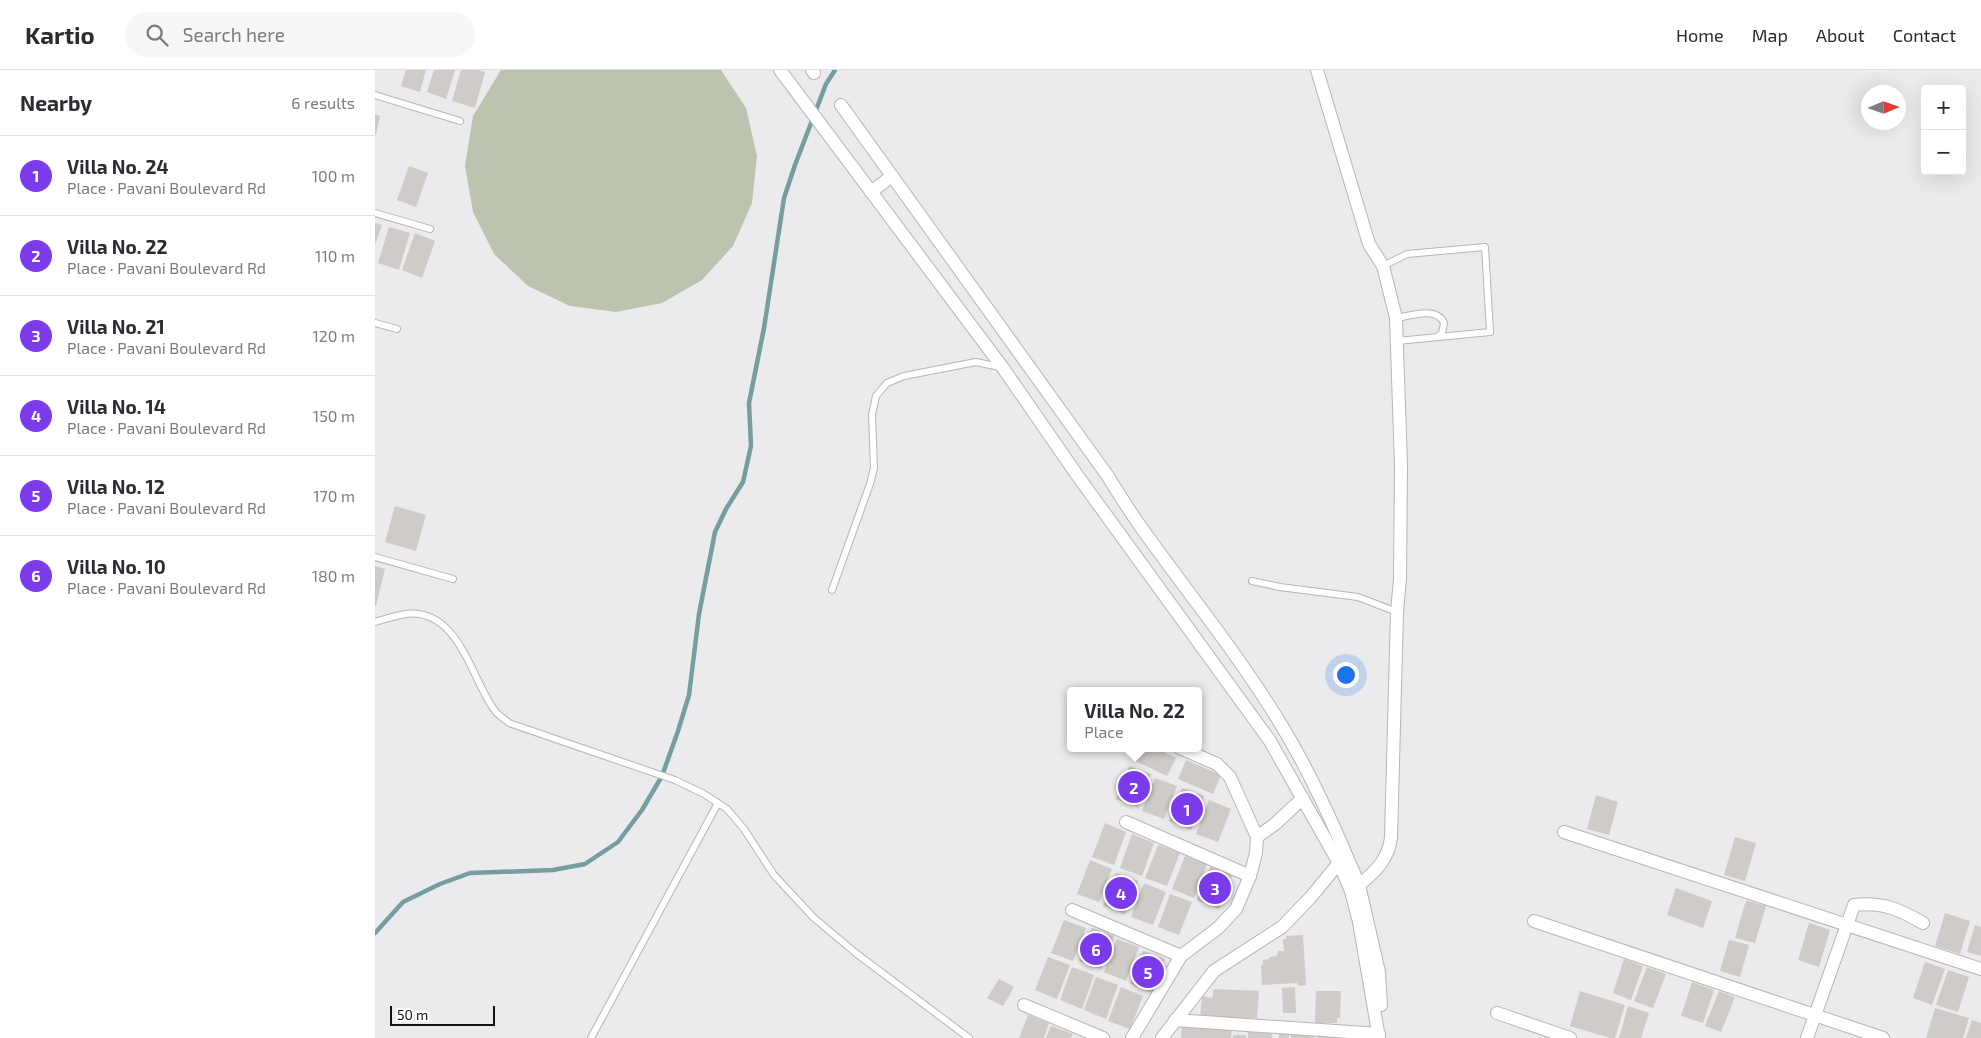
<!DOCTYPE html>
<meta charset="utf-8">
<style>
:root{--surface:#fff;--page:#f7f7f7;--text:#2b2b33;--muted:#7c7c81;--line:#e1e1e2;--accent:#7c3aed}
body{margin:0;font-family:"Exo 2",sans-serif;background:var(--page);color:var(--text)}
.controls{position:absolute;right:15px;top:15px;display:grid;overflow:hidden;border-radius:5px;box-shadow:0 5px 20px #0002}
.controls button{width:45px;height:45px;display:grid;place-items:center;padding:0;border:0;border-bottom:1px solid var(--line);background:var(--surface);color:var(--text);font:25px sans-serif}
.compass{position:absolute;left:1486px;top:15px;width:45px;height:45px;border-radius:50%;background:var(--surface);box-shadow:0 5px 20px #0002;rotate:88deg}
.scale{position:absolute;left:15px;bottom:12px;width:105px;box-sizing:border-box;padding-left:5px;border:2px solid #121213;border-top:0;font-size:14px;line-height:18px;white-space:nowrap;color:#121213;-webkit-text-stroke:4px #fff;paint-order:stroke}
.you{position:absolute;left:970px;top:604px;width:18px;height:18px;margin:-12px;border:4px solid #fff;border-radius:50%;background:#1a73e8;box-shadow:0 0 0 8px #1a73e833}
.badge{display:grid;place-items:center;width:32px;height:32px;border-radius:50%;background:var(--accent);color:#fff;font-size:16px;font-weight:700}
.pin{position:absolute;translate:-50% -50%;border:2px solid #fff;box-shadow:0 1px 5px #0006}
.popup{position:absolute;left:692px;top:617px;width:135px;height:65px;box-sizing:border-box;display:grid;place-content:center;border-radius:5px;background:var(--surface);filter:drop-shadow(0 1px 4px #0005);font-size:16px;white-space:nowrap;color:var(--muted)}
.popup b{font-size:19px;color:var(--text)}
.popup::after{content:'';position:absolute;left:50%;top:100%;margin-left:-10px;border:10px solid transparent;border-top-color:var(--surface)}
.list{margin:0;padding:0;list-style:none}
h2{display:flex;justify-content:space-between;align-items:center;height:65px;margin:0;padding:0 20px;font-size:21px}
h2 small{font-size:16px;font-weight:400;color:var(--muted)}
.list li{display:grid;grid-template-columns:32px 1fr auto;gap:15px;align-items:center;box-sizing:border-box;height:80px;padding:0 20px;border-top:1px solid var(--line)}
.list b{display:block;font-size:19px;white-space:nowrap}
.list p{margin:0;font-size:16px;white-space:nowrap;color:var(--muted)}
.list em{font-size:16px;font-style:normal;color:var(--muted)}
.icon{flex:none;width:28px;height:28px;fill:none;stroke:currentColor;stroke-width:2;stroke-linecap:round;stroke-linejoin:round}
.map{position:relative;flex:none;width:1606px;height:968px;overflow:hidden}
header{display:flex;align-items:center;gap:30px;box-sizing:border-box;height:70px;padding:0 25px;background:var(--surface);border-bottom:1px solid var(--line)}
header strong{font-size:24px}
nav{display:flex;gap:28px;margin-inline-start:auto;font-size:18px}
.search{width:350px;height:45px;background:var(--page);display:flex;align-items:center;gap:12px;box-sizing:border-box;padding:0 18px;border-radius:28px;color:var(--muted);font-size:19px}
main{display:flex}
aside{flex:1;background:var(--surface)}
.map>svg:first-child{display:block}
.green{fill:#bcc4b0}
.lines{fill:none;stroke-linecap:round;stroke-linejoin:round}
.stream{stroke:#769d9f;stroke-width:4.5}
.building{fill:#cecbc9}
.lane-casing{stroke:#b7b5b8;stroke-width:8}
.street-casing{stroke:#b7b5b8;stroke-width:14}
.lane{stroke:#fff;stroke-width:6}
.street{stroke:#fff;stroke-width:12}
</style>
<header>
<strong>Kartio</strong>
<div class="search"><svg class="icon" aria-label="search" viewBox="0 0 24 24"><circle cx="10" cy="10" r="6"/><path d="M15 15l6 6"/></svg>Search here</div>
<nav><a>Home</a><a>Map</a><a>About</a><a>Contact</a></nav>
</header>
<main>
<aside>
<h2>Nearby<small>6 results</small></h2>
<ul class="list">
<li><span class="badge">1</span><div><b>Villa No. 24</b><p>Place · Pavani Boulevard Rd</p></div><em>100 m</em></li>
<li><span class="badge">2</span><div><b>Villa No. 22</b><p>Place · Pavani Boulevard Rd</p></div><em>110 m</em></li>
<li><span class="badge">3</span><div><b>Villa No. 21</b><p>Place · Pavani Boulevard Rd</p></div><em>120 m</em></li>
<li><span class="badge">4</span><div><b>Villa No. 14</b><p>Place · Pavani Boulevard Rd</p></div><em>150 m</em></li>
<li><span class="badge">5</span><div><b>Villa No. 12</b><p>Place · Pavani Boulevard Rd</p></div><em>170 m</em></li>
<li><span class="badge">6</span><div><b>Villa No. 10</b><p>Place · Pavani Boulevard Rd</p></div><em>180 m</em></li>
</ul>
</aside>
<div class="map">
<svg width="1606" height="968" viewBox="0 0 1606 968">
<rect width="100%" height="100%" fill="#ebeaed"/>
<polygon class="green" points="126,0 346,0 371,38 382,86 377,133 358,176 327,210 287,233 241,242 195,236 153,216 119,184 98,142 90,96 98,46"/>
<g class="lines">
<polyline class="stream" points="0,863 28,832 65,814 95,803 178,800 210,794 243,772 267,740 287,706 303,661 314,625 324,544 340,462 351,439 368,412 376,376 374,333 389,258 409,128 420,95 451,14 460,0"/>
</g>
<g class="building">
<polygon points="31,0 51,0 45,22 26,16"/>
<polygon points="59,0 80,0 71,29 52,22"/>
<polygon points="86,0 103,0 110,2 100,38 77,31"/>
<polygon points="0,44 5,46 1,65 0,64"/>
<polygon points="34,96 53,103 41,137 22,130"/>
<polygon points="0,153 7,155 0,175"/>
<polygon points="14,157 35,163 24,200 3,193"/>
<polygon points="40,163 60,171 47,208 27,200"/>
<polygon points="20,436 51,445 41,481 10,472"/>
<polygon points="0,496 10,499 1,536 0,536"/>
<polygon points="764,678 780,678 801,688 792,706 758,690"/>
<polygon points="811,690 846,705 838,724 803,709"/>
<polygon points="754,696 776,704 763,737 741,729"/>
<polygon points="780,708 802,716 789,749 767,741"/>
<polygon points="807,718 829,726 816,760 794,751"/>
<polygon points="1221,725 1243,732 1234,765 1212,759"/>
<polygon points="834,730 856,739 843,772 821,764"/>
<polygon points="730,753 751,762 739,795 717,787"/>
<polygon points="757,764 779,773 767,806 745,798"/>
<polygon points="1360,767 1381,773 1370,811 1349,805"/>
<polygon points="783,775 805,783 792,816 770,808"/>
<polygon points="810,786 832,794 819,828 797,819"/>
<polygon points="715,790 737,799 724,832 702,824"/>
<polygon points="835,797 857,805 844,839 822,830"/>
<polygon points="741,803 763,811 750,844 728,836"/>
<polygon points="769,813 791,822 778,855 756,847"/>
<polygon points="1301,818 1337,831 1328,858 1292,845"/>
<polygon points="795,824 817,832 804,865 783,857"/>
<polygon points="1371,830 1391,836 1380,873 1360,868"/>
<polygon points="1570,843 1595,851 1585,884 1560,876"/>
<polygon points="689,850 711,858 698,891 676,883"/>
<polygon points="1434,853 1455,860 1444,897 1423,890"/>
<polygon points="1600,855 1606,857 1606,886 1592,882"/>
<polygon points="717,858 739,866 726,899 704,891"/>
<polygon points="928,865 931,915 924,916 922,913 887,915 886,895 888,895 888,890 894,889 895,887 902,886 903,881 909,881 908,869 911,869 911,866"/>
<polygon points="742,869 764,877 751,911 729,902"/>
<polygon points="1354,870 1374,875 1365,907 1345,901"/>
<polygon points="768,881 790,889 777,923 755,914"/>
<polygon points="673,887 695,895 682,929 660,920"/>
<polygon points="1249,889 1268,896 1256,930 1238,923"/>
<polygon points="1550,892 1570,899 1557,935 1538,928"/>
<polygon points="697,897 719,905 707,939 685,930"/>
<polygon points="1272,897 1291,904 1278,938 1259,931"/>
<polygon points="1573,900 1594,907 1583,942 1561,935"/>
<polygon points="721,907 743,915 731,949 709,940"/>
<polygon points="624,909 639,917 628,936 612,928"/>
<polygon points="1317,912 1339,920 1328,953 1306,946"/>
<polygon points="746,917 768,926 755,959 733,951"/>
<polygon points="920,917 921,943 908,943 907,918"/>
<polygon points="839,919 884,921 882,948 871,948 871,950 825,947 827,926 837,928"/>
<polygon points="941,921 966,921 965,948 962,948 962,953 940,953"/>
<polygon points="1205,921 1250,935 1240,968 1235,968 1195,956"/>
<polygon points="1344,921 1360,927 1346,962 1330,956"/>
<polygon points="1253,936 1274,943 1266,968 1244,968"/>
<polygon points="1560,938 1594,948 1588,968 1551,968"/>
<polygon points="653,945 674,953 669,968 644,968"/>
<polygon points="1597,950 1606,953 1606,968 1591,968"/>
<polygon points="807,954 857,958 856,968 806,968"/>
<polygon points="676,956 698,964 696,968 671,968"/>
<polygon points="896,960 897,968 873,968 873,961"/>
<rect x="904" y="962" width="10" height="6"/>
<rect x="916" y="962" width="23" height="6"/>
<polygon points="970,963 970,968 943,968 943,964"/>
<rect x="858" y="965" width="13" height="3"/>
</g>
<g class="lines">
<g class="lane-casing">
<g id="lane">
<polyline points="0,25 85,51"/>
<polyline points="0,143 55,159"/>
<polyline points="1008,196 1032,184 1110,177 1115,262 1022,271"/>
<path d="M1021,248C1035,246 1062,236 1069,253L1067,263L1062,267"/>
<polyline points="0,253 22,259"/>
<polyline points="0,487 78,509"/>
<polyline points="877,511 905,517 983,527 1022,542"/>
<polyline points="457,520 495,414 499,398 497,345 501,326 512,313 529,306 601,292 625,297"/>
<path d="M0,552C9,549 20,546 30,544C84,537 96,609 120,641C124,646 130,649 134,653L300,710L329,724L352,739L369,759L399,805L439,848L482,884L594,968"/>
<polyline points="216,968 343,733"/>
</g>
</g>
<g class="street-casing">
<g id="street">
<polyline points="405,0 628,298 702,405 895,671 964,793 976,821 984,852 1004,968"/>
<polyline points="437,0 439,3"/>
<path d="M942,0L994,174L1008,196L1021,248L1026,395L1025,509L1022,542L1016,768C1013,790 1000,802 984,815L1004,902L1006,935"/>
<path d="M466,35L732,405C742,421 752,437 763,453C809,518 860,580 902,648C935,701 960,758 984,815"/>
<polyline points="496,122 517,106"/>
<polyline points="751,752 875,806"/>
<polyline points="1189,762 1606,899"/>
<polyline points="882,767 900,754 928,728"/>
<polyline points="697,840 806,886"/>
<polyline points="1159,851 1508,968"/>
<polyline points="649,935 728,968"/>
<polyline points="1122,943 1195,968"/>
<polyline points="800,950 1004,964"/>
<polyline points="757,968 806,886 843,858 861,839 875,806 881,783 882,767 855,707 842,694 805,678"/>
<polyline points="787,968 839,901 907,857 935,828 964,793"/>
<path d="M1432,968L1479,835C1508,832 1524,839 1548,853"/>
</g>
</g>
<use href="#lane" class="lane"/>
<use href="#street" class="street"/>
</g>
</svg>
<div class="controls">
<button>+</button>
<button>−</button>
</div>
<svg class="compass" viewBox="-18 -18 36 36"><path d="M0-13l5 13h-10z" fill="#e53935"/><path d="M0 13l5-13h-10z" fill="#7c7c81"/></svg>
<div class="scale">50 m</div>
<div class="you"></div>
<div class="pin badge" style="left:812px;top:739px">1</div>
<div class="pin badge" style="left:759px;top:717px">2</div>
<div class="popup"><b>Villa No. 22</b>Place</div>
<div class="pin badge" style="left:840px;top:818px">3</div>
<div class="pin badge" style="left:746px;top:823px">4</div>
<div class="pin badge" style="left:773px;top:902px">5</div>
<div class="pin badge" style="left:721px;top:879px">6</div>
</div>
</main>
